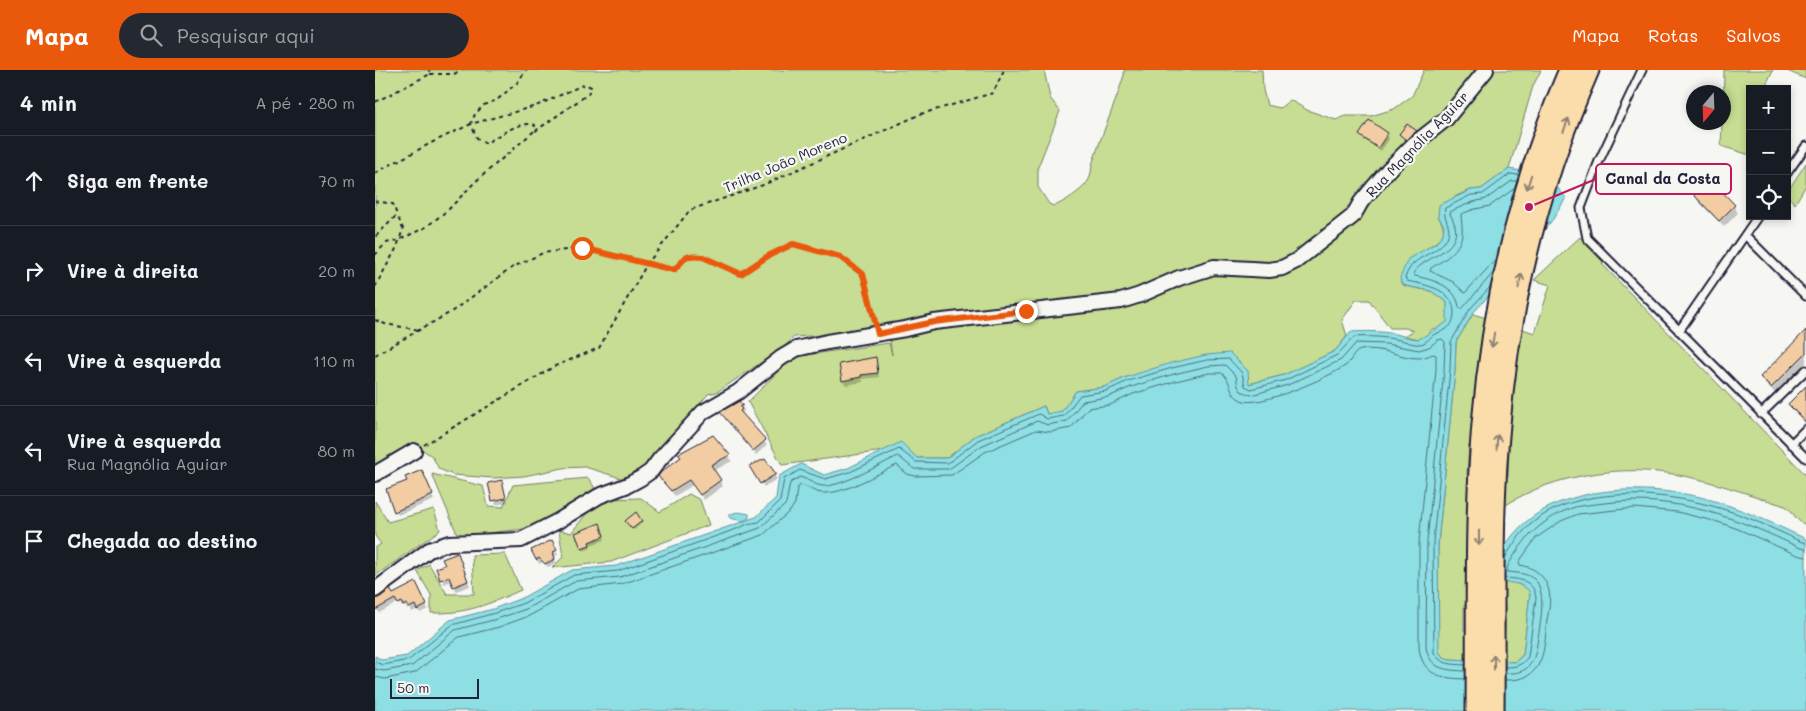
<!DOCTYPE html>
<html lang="pt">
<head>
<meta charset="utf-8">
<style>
  :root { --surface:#171b24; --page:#242831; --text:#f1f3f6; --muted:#9ea1a6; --line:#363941; --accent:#ea580c }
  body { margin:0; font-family:Mali,sans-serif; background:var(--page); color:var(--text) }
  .controls { position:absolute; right:15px; top:15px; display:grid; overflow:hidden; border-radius:0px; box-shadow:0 2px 8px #0003 }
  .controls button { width:45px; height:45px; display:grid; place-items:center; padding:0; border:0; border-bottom:1px solid var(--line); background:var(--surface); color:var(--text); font:25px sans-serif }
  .compass { position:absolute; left:1311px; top:15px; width:45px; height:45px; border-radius:50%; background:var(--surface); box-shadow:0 2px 8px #0003; rotate:199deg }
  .scale { position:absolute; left:15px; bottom:12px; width:89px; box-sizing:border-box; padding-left:5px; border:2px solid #22223b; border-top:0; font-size:14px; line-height:18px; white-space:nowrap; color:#22223b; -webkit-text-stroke:4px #f6f6f2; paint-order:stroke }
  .stop { position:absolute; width:15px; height:15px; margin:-11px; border:4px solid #ea580c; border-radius:50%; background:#fff }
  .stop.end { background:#ea580c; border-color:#fff; box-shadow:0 1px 5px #0008 }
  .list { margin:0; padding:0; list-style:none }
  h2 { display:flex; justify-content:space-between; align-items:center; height:65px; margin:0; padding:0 20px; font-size:21px }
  h2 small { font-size:16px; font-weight:400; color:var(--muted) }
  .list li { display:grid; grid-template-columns:32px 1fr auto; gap:15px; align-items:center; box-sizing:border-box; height:90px; padding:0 20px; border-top:1px solid var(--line) }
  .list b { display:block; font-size:19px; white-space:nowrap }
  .list p { margin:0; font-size:16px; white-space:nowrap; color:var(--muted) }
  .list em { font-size:16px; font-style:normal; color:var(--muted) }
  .icon { flex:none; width:28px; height:28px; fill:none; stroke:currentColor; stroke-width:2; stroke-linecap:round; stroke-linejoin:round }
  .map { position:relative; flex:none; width:1431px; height:641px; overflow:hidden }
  header { display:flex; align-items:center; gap:30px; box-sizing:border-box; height:70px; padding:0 25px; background:var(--accent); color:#fff }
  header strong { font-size:24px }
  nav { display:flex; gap:28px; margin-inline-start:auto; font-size:18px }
  .search { width:350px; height:45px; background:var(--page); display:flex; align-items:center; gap:12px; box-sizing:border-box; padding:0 18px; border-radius:28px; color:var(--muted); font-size:19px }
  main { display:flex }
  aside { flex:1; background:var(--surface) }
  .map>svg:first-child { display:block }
  .green { fill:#c6dd93; stroke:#748067; fill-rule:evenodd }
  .water { fill:#8ddfe3; stroke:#6293a0 }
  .shadow { fill:#0003 }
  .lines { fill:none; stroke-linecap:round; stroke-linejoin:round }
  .shore { stroke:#4d6e7e; stroke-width:1 }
  .building { fill:#f2cda3; stroke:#22223b }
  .service-casing { stroke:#22223b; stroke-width:11 }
  .minor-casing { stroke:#22223b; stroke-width:18 }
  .primary-casing { stroke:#22223b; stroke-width:25 }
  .path { stroke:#22223b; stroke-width:2; stroke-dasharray:4 4; stroke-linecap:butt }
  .service { stroke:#f6f6f2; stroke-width:7 }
  .minor { stroke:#f6f6f2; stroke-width:14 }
  .primary { stroke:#faddab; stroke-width:21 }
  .oneway { stroke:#8e8073 }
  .route { stroke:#ea580c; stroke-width:6 }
  .labels { text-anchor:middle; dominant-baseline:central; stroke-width:4.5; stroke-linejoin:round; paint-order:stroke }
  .street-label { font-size:14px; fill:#22223b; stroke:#f6f6f2 }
  .leader { fill:none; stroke:#c2185b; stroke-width:2 }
  .callout-dot { fill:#c2185b; stroke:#f6f6f2; stroke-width:2 }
  .callout { fill:#f6f6f2; stroke:#c2185b; stroke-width:2 }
  .callout-label { font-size:15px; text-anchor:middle; font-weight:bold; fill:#22223b }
</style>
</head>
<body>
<header>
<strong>Mapa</strong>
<div class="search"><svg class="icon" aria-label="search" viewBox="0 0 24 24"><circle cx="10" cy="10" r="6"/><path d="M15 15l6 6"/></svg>Pesquisar aqui</div>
<nav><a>Mapa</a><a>Rotas</a><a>Salvos</a></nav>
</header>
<main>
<aside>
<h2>4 min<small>A pé · 280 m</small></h2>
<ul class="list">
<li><svg class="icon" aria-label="ahead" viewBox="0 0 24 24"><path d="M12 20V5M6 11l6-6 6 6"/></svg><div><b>Siga em frente</b></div><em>70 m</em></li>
<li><svg class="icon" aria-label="right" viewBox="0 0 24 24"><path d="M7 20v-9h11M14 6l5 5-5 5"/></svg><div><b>Vire à direita</b></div><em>20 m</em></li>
<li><svg class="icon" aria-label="left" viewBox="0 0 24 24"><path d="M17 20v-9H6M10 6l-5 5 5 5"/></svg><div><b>Vire à esquerda</b></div><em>110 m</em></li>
<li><svg class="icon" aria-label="left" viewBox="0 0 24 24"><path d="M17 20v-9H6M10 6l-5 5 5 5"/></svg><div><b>Vire à esquerda</b><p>Rua Magnólia Aguiar</p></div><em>80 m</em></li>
<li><svg class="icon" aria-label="arrive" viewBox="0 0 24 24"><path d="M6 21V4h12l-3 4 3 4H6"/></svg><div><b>Chegada ao destino</b></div></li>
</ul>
</aside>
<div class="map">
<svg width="1431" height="641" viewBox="0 0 1431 641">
  <rect width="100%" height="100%" fill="#f6f6f2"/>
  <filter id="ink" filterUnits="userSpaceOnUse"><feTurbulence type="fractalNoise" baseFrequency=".02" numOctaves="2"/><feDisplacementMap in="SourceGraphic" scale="10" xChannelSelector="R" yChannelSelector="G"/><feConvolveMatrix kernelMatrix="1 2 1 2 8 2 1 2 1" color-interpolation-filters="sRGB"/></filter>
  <g filter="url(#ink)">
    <!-- green -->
    <path class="green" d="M0 0H669L675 28 685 41 663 97V117L674 134 679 136C688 133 708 120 713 111 717 105 716 95 719 89 728 60 741 33 749 5V0H887L888 20 892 35 905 38 915 30 932 40 961 50 970 46H996L1019 39 1037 26 1049 0H1166L1158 16 1134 99 1106 119 1095 120 1079 127 1063 146C1078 171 1059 169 1047 183 1039 192 1033 203 1026 213L1030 216 1056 221 1072 232 1073 252 1064 258 1057 259 1050 267 1044 269 1029 266 1038 261 1031 258H1015L994 230H981L967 250 972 266 960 281 909 305 874 314 752 307 729 317 701 321 687 342 672 344 669 336 600 366 572 388H542L530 378 407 395 373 332 417 287 514 273 517 285 515 271 510 264 502 259 494 258 459 267 451 265 419 267 408 278 342 322 333 324 289 378 282 390 261 406 249 409 210 397 188 398 149 406 118 408 78 405 64 399 57 386 43 377 24 380 0 395Z
      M1349 0H1398L1389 19H1375V85L1346 76 1347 53 1348 52Z
      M1410 0H1430L1431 9Z
      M1431 93V115L1420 134 1412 125V122Z
      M1205 167 1228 192 1227 194 1431 405V455C1417 449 1420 441 1410 436 1330 410 1278 388 1192 409 1164 416 1135 429 1114 448L1140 513 1152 518 1155 523 1148 585 1140 592 1074 589C1067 587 1064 584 1063 577V473L1080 301 1081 272 1098 244 1160 263 1175 215 1159 210ZM1094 375 1134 377 1133 407 1092 405ZM1089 535 1130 536V560H1089Z
      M57 404 108 416 113 436 128 437 138 415 213 408 220 418 159 458 83 466Z
      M314 424 325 430 334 455 236 492 177 498 188 487 184 460 196 463 212 443 232 429 266 428 285 442Z
      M0 431 13 452 59 439 65 460 0 506V478L6 474 0 466Z
      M130 484 146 520C114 534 92 544 56 543V525L42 501 54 494 72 524H99L97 485Z"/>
    <!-- water -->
    <path class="water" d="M1134 99 1172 105 1191 128 1178 149 1145 191 1099 242 1081 272 1080 301 1063 473 1064 582 1068 587 1074 589 1140 592 1148 585 1155 523C1148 511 1132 513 1120 512 1121 505 1121 496 1123 490 1154 415 1258 412 1325 427 1362 436 1397 453 1431 469V641H0V586L7 590 32 586 75 550 118 539 147 528 197 500 241 496 381 447 401 428 404 406 426 394 449 405 473 398 526 372 542 388H572L600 366 669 336 672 344 687 341 701 321 729 317 752 307 796 293 831 285 855 283 873 301 874 314 909 305 960 281 976 262C991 261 1005 261 1020 264 1027 265 1036 269 1043 269 1046 269 1069 254 1072 252V232L1056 221 1031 216 1026 213 1025 208 1033 189 1061 173 1068 164 1069 155 1063 146 1064 135 1096 120 1106 119Z
      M363 442 374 444V448L368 451 355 448V444Z"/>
    <!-- shadow -->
    <path class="shadow" d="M1041 62 1043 66 1034 73 1026 64Z
      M1012 64 1014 69 1006 81 988 69 986 65Z
      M1336 112 1359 136 1363 143 1349 157 1323 131 1320 125Z
      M1431 262V293L1401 324 1390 314 1387 307Z
      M500 289 502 293 504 307 487 309 488 312 471 315 468 311Z
      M1431 317V354L1418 341 1414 335Z
      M364 333 369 340 367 345 392 375 381 385 347 343Z
      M338 366 357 391 338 401 348 416 329 430 318 415 300 426 288 412Z
      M390 390 402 409 389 417 376 396Z
      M48 405 59 430 23 445 12 420Z
      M126 411 133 432 121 435 114 414Z
      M260 444 267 453 259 460 252 451Z
      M226 458 230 470 215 475 216 478 209 481 207 478Z
      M176 472 183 485 180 486 181 493 173 497 168 492 164 494 157 480Z
      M85 489 95 516 81 521 77 511 69 514 67 509Z
      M42 518 53 539 45 543 43 539 37 542 35 538 32 539 30 536 27 537 24 532 4 543 0 536V529Z"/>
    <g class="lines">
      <!-- shore -->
      <path class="shore" d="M1122 188 1090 223 1078 212 1055 201 1056 198C1069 190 1085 181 1087 164 1088 157 1086 150 1086 144L1100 139 1115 136 1140 118
        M1118 203 1087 239 1084 237C1081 216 1059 210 1040 206L1038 204C1048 184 1097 182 1075 144L1076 141 1098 132 1111 129 1137 111H1142
        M1130 488C1139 472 1149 458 1164 448 1217 411 1312 424 1368 446 1382 451 1396 458 1410 464 1417 467 1424 472 1431 473
        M1130 508C1145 509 1159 510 1161 528L1153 587C1146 596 1141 597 1130 597
        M0 592 8 595 34 590 77 555 120 543 149 533 199 505 243 501 367 457 372 454 384 452 405 431 409 409 425 400 450 409 475 402 524 379 541 392 573 393 603 370 664 344 672 349 689 346 705 325 731 321 753 311 797 298 832 290 854 289 867 303 870 316 876 319 911 310 962 285 979 267C995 266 1010 267 1025 270 1031 271 1038 275 1044 274 1052 274 1054 267 1060 264 1072 259 1078 258 1079 243 1079 219 1051 215 1032 211L1030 208C1038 183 1059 188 1072 168 1078 156 1067 148 1070 138L1096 125 1108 124 1135 104 1144 105
        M1090 595C1077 594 1066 595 1059 583L1058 472 1075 300 1076 272 1095 239 1116 216
        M0 599 9 601 37 596 80 560 122 549 151 539 201 511 245 507 385 458 411 434 415 413 425 407C433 409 439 415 447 416 464 418 506 394 523 386L539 399H574L606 376 662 351 673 355 692 351 708 331 733 327 756 317 799 304 833 296 850 295 861 306 863 316 866 321 876 325 913 315 966 290 981 273 1011 274 1044 280 1054 277 1063 270 1067 269 1070 272 1069 300 1052 472 1051 577C1055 600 1071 600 1090 601
        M1130 603C1148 604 1156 599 1161 581 1163 564 1174 521 1159 509 1152 503 1142 503 1133 502L1132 499 1133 496C1148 468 1169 447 1200 437 1209 435 1221 434 1230 433 1300 424 1363 448 1425 478L1431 479
        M0 607 10 609 40 603 84 567 124 557 154 546 203 519 247 514 388 465 416 440 420 433 422 418 426 415C433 417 440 423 448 423 470 424 501 404 522 395L532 404 540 406 577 405 610 382 661 360 675 362 696 358 713 338 735 335 758 324 801 311 834 303H847C858 312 853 324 866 330 883 339 954 307 970 296 976 292 979 281 986 280 1006 276 1025 288 1043 288 1049 288 1053 286 1058 284L1061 285V300L1044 472V578C1048 606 1066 608 1090 609
        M1130 610C1170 612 1169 580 1172 550 1174 539 1177 525 1172 515 1167 503 1157 497 1145 495L1144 492 1161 468 1186 451 1203 444 1260 438 1302 442 1343 452 1363 459 1422 485 1431 487"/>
    </g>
    <!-- building -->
    <path class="building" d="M994 50 1013 63 1003 78 984 65Z
      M1032 54 1042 61 1031 70 1024 64Z
      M1336 110 1360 135 1344 151 1318 124 1330 112 1332 114Z
      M1431 260V283L1396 318 1385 307Z
      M501 287 503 303 486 305V307L467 311 464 294Z
      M1431 316V352L1413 334Z
      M364 331 368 335 365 337 367 339 365 341 391 370 378 381 345 342Z
      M338 365 355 385 336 395 346 410 325 425 314 410 296 421 283 406 286 402 306 387 303 384Z
      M390 389 401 404 385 414 374 396Z
      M47 400 58 425 19 442 11 419 32 411 30 407Z
      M127 410 131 428 117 431 113 413Z
      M261 442 267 451 257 459 250 451Z
      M225 453 229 466 214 472 215 475 206 478 200 463Z
      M177 470 182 480 178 482 180 489 170 494 164 488 161 490 156 480Z
      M83 483 93 511 78 517 74 507 65 510 61 498 70 495 67 489Z
      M41 512 52 535 42 540 40 535 34 538 32 534 28 536 27 532 23 534 20 529 0 540V529L5 527 15 519 18 524Z"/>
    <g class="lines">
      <!-- service casing -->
      <g class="service-casing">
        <path id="service" d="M1267 0 1224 91 1206 138 1212 168 1431 388
          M1412 103 1431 76
          M1370 165 1431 226
          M1304 261 1383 146
          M1386 344 1431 300
          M1416 374 1431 359"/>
      </g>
      <!-- minor casing -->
      <g class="minor-casing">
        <path id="minor" d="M0 404 39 381
          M0 520 54 480 74 473 146 470 183 451 224 426 253 415 266 408 276 401 285 389 328 342 363 322 406 288 421 279 452 272 530 259 559 252 746 231 765 225 804 208 839 197 894 200 907 198 921 191 978 146 986 132 1013 100 1039 74 1071 49 1111 0"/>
      </g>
      <!-- primary casing -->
      <g class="primary-casing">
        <path id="primary" d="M1102 641C1103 546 1100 449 1108 354 1118 233 1147 112 1195 0
          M1118 641C1119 546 1115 449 1124 354 1134 232 1164 112 1213 0"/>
      </g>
      <!-- path -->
      <path class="path" d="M55 4H79L87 0
        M0 32 55 4 54 0
        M0 103 58 72 96 54 161 36 210 14 216 17 213 24 159 62
        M0 131 18 134 22 145 0 167
        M0 185 11 173 24 170 51 157 73 140 100 112 158 62 160 55C144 50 125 66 111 73L102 68 96 54 100 44 109 35 122 30 143 12 151 0
        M0 217 22 177 28 159 22 145
        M0 250 10 254 45 260
        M0 285 76 242 138 197 168 183 207 178 299 200 312 186 328 187 365 204 393 186 418 174 465 187 487 204 500 252
        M49 375 180 296 224 278 272 194 315 140 388 115 546 44 618 23 629 0"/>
      <!-- service -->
      <use href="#service" class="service"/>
      <!-- minor -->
      <use href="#minor" class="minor"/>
      <!-- primary -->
      <use href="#primary" class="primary"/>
    </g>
    <!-- one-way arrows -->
    <defs><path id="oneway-shaft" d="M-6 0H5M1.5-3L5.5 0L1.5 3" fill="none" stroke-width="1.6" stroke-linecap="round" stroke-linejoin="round" transform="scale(1.25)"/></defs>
    <g class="oneway">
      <use href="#oneway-shaft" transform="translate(1191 55) rotate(-69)"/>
      <use href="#oneway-shaft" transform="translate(1154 112) rotate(107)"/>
      <use href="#oneway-shaft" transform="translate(1145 211) rotate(-78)"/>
      <use href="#oneway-shaft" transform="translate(1118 270) rotate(99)"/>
      <use href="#oneway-shaft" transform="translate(1122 372) rotate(-86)"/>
      <use href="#oneway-shaft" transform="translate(1104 468) rotate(90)"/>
      <use href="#oneway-shaft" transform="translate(1119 592) rotate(-90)"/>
    </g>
  </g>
  <g class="lines" filter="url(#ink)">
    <!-- route -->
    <path class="route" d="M207 178 299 200 312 186 328 187 366 204 393 186 418 174 465 187 488 204 503 264 559 252 651 241"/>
  </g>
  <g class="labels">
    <!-- street labels -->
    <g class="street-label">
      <text transform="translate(1042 74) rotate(-46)">Rua Magnólia Aguiar</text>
      <text transform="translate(410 92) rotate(-23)">Trilha João Moreno</text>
    </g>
  </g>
  <!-- callouts -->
  <path class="leader" d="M1154 137L1221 109"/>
  <circle class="callout-dot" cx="1154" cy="137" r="5"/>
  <rect class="callout" x="1221" y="94" width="135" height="30" rx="5"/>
  <g class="callout-label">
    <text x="1288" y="114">Canal da Costa</text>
  </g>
</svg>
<div class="controls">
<button>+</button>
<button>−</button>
<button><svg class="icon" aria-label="locate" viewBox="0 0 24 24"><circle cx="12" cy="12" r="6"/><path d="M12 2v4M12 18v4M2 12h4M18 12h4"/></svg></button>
</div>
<svg class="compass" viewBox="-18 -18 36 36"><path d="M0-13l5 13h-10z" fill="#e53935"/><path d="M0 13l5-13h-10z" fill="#9ea1a6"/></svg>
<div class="scale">50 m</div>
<div class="stop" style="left:207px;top:178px"></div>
<div class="stop end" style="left:651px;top:241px"></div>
</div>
</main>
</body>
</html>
